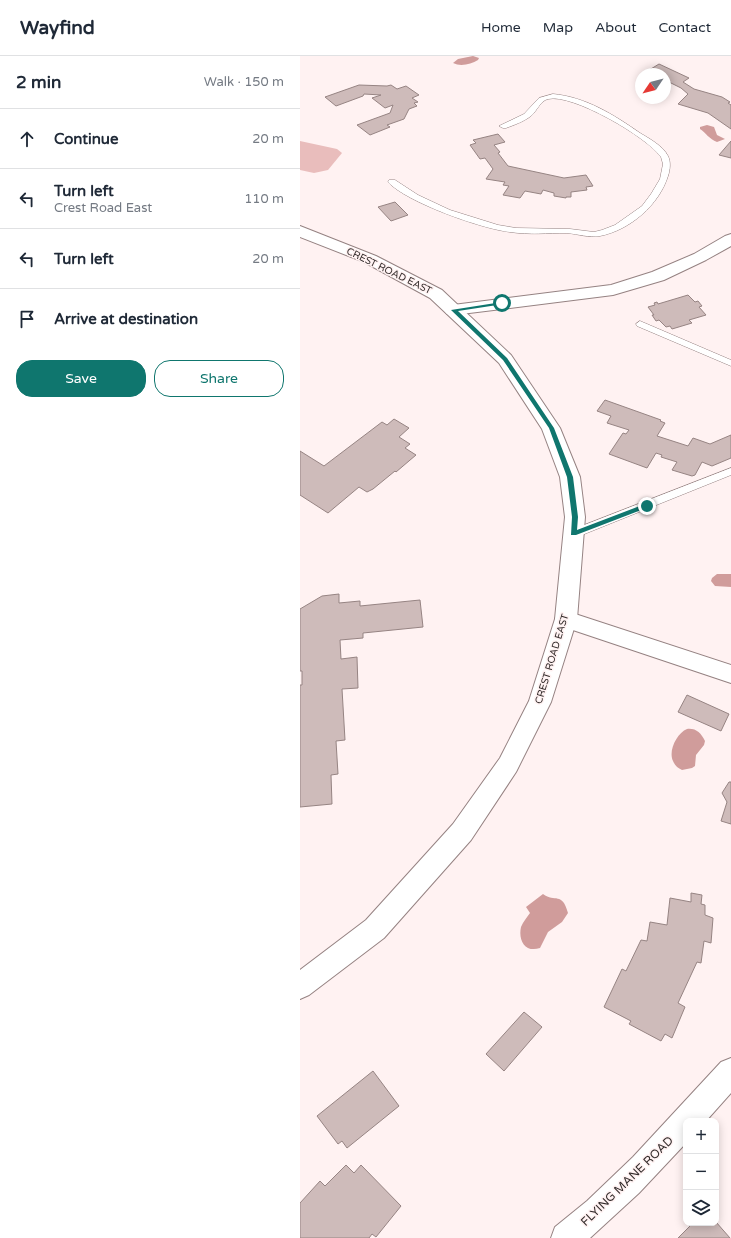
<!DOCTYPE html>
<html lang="en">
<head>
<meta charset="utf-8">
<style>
  :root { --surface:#fff; --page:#f2f2f3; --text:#1f2937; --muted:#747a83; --line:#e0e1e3; --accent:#0f766e }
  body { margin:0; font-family:"Varela Round",sans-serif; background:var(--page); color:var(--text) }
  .controls { position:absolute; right:12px; bottom:12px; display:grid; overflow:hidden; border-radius:8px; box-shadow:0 2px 10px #0003 }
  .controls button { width:36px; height:36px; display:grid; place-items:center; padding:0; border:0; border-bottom:1px solid var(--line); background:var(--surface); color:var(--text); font:20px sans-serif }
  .compass { position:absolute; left:335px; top:12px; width:36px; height:36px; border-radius:50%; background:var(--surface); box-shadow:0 2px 10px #0003; rotate:235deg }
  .stop { position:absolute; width:12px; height:12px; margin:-9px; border:3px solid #0f766e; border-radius:50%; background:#fff }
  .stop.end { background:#0f766e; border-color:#fff; box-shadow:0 1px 4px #0008 }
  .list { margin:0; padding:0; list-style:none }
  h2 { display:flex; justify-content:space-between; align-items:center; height:52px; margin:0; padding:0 16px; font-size:17px }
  h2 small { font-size:13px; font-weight:400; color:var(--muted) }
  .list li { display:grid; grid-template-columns:26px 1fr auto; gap:12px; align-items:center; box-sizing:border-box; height:60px; padding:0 16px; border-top:1px solid var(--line) }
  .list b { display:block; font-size:15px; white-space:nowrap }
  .list p { margin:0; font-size:13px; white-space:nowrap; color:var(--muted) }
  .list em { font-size:13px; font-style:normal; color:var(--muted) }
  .actions { display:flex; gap:8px; padding:12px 16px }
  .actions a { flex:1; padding:9px 0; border:1px solid var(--accent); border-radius:16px; text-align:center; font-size:14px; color:var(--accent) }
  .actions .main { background:var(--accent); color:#fff }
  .icon { flex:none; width:22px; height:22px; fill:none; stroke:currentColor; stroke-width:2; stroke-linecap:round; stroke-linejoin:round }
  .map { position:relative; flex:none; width:431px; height:1182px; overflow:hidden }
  header { display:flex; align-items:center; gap:24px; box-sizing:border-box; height:56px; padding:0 20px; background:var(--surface); border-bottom:1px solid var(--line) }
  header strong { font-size:19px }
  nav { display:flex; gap:22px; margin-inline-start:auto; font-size:14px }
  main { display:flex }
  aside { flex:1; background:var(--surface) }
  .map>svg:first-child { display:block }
  .green { fill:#e9bdbc }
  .water { fill:#d09c9b }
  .building { fill:#cebbba; stroke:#968483 }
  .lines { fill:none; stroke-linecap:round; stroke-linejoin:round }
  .lane-casing { stroke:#958282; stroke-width:1 }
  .street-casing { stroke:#958282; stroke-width:2 }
  .secondary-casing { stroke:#958282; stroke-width:2 }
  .lane { fill:#fff; fill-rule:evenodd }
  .street { fill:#fff; fill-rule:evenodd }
  .secondary { fill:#fff; fill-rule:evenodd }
  .route { fill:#0f766e }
  .labels { text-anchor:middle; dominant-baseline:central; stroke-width:3; stroke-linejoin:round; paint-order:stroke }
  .street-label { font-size:10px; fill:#332c2b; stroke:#fff2f2 }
  .near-street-label { font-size:12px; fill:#332c2b; stroke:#fff2f2 }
</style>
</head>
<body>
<header>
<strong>Wayfind</strong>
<nav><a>Home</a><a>Map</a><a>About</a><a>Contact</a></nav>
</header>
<main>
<aside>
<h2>2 min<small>Walk · 150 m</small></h2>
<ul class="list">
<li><svg class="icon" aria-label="ahead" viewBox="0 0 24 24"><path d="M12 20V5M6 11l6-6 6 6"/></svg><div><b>Continue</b></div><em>20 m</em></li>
<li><svg class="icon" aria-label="left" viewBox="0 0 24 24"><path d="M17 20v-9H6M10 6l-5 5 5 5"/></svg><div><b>Turn left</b><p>Crest Road East</p></div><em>110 m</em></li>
<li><svg class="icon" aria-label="left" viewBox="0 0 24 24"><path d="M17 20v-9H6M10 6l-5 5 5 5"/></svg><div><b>Turn left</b></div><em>20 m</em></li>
<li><svg class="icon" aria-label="arrive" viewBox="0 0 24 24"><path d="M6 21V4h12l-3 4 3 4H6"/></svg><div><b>Arrive at destination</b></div></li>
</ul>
<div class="actions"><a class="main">Save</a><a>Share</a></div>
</aside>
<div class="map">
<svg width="431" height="1182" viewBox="0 0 431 1182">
  <rect width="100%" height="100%" fill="#fff2f2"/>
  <!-- green -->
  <path class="green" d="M0 85 37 93 42 97 28 114 14 117 0 114Z"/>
  <!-- water -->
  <path class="water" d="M173 0 179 2 178 4C171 8 161 11 153 7L158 3Z
    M407 69 414 71 417 79 425 83 417 86C409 83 406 77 400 73V71Z
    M417 518H431V531L415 530 411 525 412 522Z
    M387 673C396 672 401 677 405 685L404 689 396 699 395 710 392 712 382 714C378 712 375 710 373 705 368 695 377 677 387 673Z
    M243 838C255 847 262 835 268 857L262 866 248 876 240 892C225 897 218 884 221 871 223 866 227 861 230 857L226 851Z"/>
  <!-- building -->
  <path class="building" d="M359 8 389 22 383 26 394 33 422 41 430 46 428 47 431 49V73L408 57 378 48 388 38 381 32 365 24V18H351L346 16Z
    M59 29 87 30 91 29 97 33 106 30 119 39 112 42 118 46 114 47 117 50 109 53 104 63 87 69 90 71 70 79 57 69 90 57 93 49 85 52 72 42 81 39 64 38 63 40 36 50 25 41Z
    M198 78 205 86 194 89 200 96 198 97 208 110 264 122 286 119 293 130 286 131 287 134 271 136V141H266V142L254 140V137L243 134 241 138 225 135 220 142 203 139 209 130 203 129 205 126 186 123 193 113 185 102 180 103 170 89 176 87 173 84Z
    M431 85V102L419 99Z
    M95 146 108 159 91 165 78 151Z
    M388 239 395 246 398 245 402 250 399 251 406 259 389 264 392 267 372 273 370 270 366 271 359 264 356 265 352 259H354L348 251 355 249 354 247 357 246 358 248Z
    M305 344 361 364 360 365 365 367 357 380 388 390 393 382 410 388 431 379V402L412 410 402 406 395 419 392 420 372 414 377 406 361 401 362 399 356 397 347 412 309 398 323 377 326 378 329 374 307 367 311 360 297 355Z
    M94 363 109 372 99 381 110 388 105 392 116 399 96 416 95 415 73 433 67 436 59 431 28 457 0 439V395L24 410 82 366 87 369Z
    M39 538V547L60 545V550L120 544 123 571 63 577V582L40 584 41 603 57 601 58 632 42 633 45 684 36 685 38 718 31 719 32 748 0 751V629H2V615H0V553L22 540Z
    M387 639 429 658 421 675 378 656Z
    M429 726H431V768L421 765 427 746 422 737Z
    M391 837 402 839 401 848 405 849V859L413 862 411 887 404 885 401 907 397 906 378 947 385 951 372 982 365 978 361 985 329 968 331 965 304 951 322 913 326 915 341 884 347 885 350 866 367 869 370 842 391 846Z
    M224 956 242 971 204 1015 186 998Z
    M73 1015 99 1050 47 1092 42 1085 38 1088 17 1060Z
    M46 1109 54 1117 61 1109 101 1150 76 1181 72 1178 69 1182H0V1147L20 1125 25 1130Z
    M416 1166 430 1182H378L393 1167Z"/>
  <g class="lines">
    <!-- lane casing -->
    <g class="lane-casing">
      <path id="lane" d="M253 38C286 41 314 59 340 77 350 83 363 90 368 100 371 106 370 114 368 120 359 149 330 174 300 180 289 182 278 178 267 177 248 177 229 179 210 176 182 173 106 146 88 126L89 124H95L118 139 150 154 198 169 216 172 270 173 294 176 302 174 315 169 342 150 351 138 360 123 363 108 361 101C347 81 272 37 248 43 240 45 237 55 231 60 223 66 214 69 206 72H203L199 70 224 58 239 42Z
        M340 265 431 304V310L337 270 336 268Z
        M431 412V419L277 481H269L268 478 269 475Z"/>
    </g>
    <!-- street casing -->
    <g class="street-casing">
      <path id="street" d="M431 178V190L406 204 364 224 313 239 153 259 147 258 144 254 147 250 153 249 311 229 352 216 394 198 425 180Z
        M266 555 431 609V627L258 569 255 563 258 557Z
        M431 1002V1037L406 1065H386V1087L339 1137 290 1182H251L255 1171 287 1145 333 1101 421 1006Z"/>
    </g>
    <!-- secondary casing -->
    <g class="secondary-casing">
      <path id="secondary" d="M0 170 76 200 142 234 211 299 260 372 280 421 285 461 277 563 251 646 216 716 171 784 84 882 9 939 0 943V914L66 864 153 768 200 702 229 645 255 563 265 461 260 421 242 373 199 307 130 242 64 206 0 181Z"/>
    </g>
    <!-- lane -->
    <use href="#lane" class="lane"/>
    <!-- street -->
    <use href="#street" class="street"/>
    <!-- secondary -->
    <use href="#secondary" class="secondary"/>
  </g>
  <!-- route -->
  <path class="route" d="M202 246 205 247 204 248 158 255 207 302 254 372 273 421 278 461 277 474 345 448H349V451L276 479H271L272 461 267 421 249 372 203 304 151 254Z"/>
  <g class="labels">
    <!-- street labels -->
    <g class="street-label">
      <text transform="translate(89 215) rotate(26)">CREST ROAD EAST</text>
      <text transform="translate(252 603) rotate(-73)">CREST ROAD EAST</text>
    </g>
    <!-- near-street labels -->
    <g class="near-street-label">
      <text transform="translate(327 1125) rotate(-44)">FLYING MANE ROAD</text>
    </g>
  </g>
</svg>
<div class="controls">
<button>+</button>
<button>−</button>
<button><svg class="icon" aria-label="layers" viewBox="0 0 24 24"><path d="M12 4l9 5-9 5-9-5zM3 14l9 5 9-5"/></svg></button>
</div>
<svg class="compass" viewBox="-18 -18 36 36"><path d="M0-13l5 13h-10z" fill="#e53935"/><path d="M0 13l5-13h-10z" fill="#747a83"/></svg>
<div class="stop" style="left:202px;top:247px"></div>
<div class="stop end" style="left:347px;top:450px"></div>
</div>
</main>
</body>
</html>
